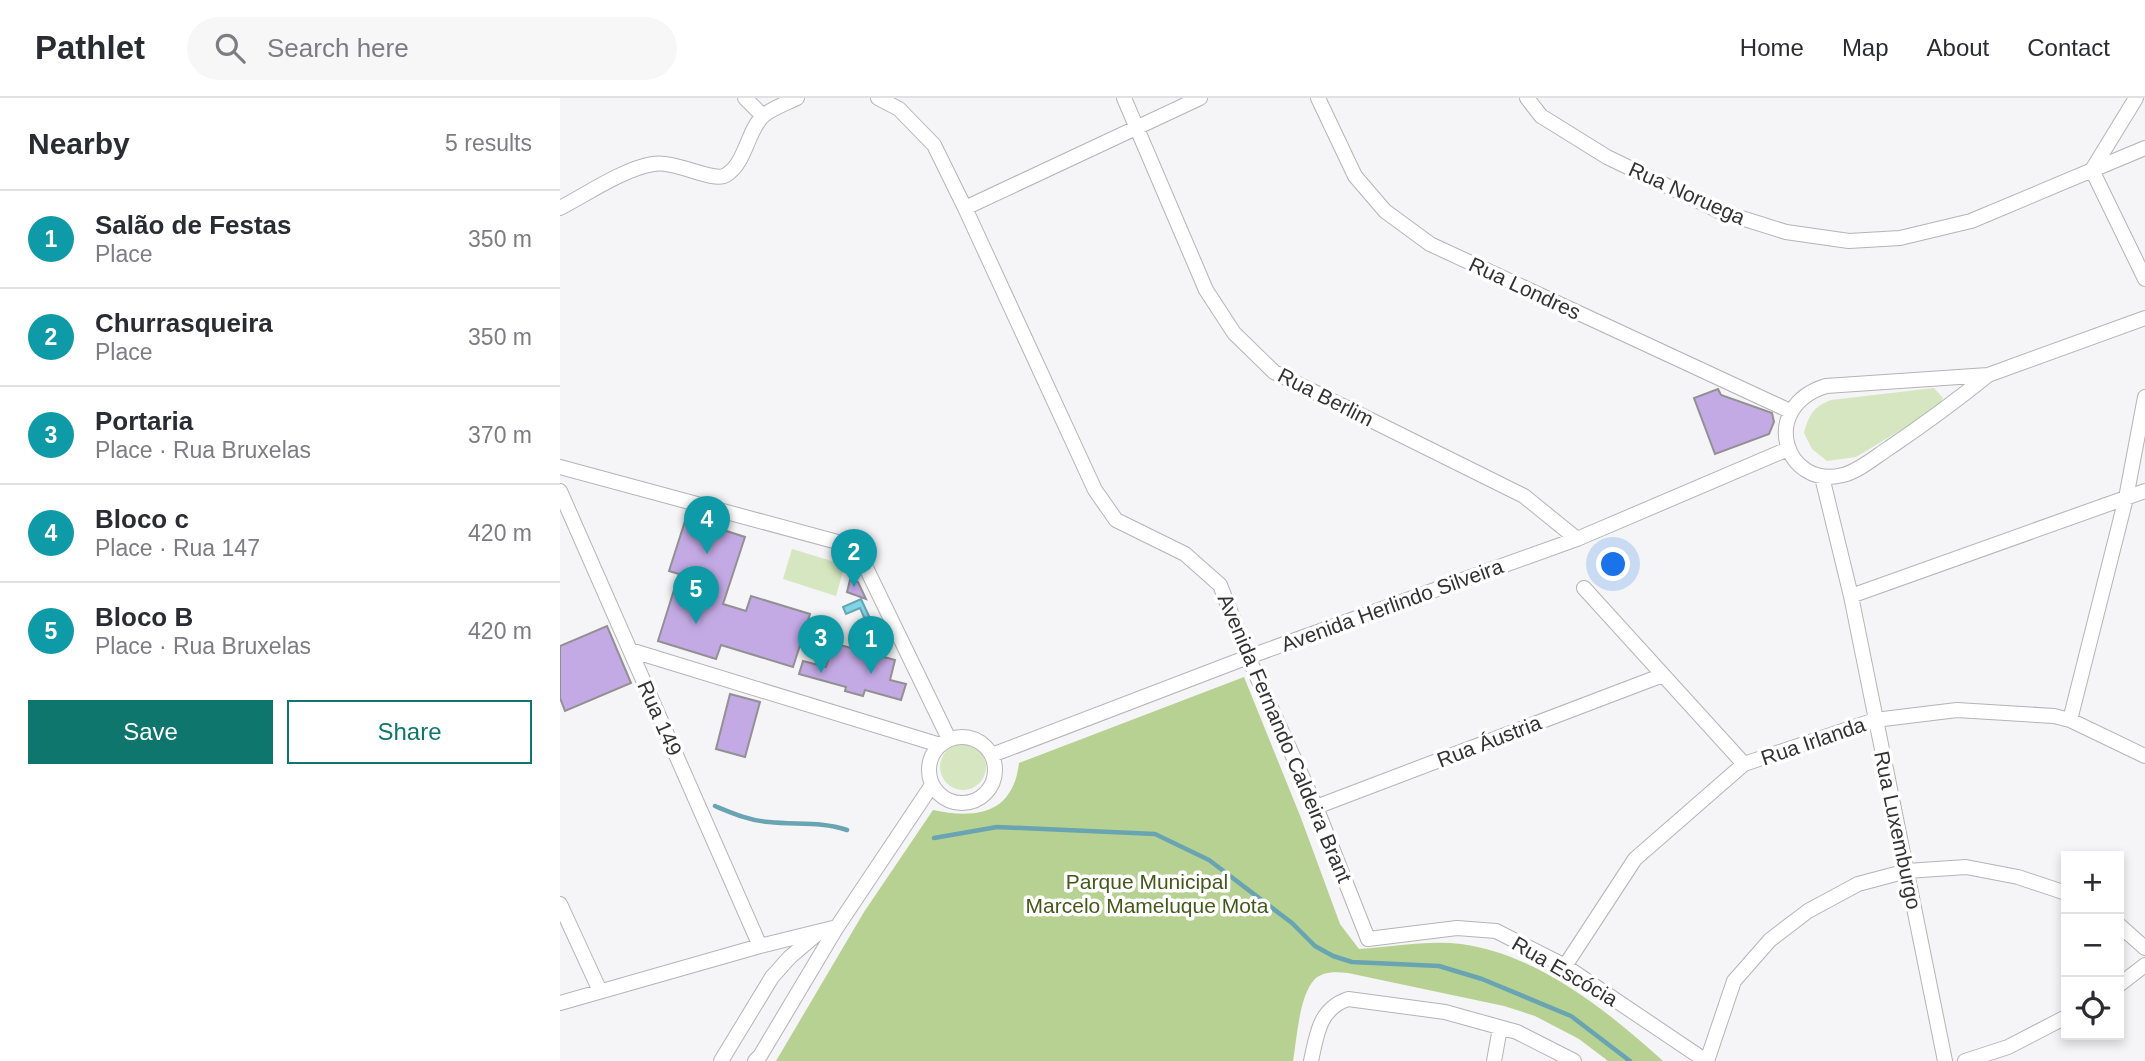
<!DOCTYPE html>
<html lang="en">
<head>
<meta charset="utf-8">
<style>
  :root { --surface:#fff; --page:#f7f7f7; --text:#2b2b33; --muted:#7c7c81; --line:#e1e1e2; --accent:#0f766e }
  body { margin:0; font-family:Helvetica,sans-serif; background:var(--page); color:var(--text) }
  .controls { position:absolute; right:21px; bottom:21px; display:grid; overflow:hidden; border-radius:0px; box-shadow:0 4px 10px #0003 }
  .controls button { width:63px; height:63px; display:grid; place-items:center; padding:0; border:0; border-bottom:2px solid var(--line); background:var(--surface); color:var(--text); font:35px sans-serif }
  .you { position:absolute; left:1054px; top:467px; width:24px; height:24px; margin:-18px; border:5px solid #fff; border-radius:50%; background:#1a73e8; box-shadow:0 0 0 10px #1a73e833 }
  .badge { display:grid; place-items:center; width:46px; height:46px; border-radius:50%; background:var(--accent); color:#fff; font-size:23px; font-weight:700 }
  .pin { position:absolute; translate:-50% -58px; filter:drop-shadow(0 2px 4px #0008) }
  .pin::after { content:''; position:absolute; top:37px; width:24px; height:21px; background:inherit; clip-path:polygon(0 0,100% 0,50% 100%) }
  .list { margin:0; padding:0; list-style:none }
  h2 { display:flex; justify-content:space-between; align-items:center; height:91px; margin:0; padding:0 28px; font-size:30px }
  h2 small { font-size:23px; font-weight:400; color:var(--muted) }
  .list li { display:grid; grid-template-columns:46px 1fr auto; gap:21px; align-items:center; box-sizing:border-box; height:98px; padding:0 28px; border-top:2px solid var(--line) }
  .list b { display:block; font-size:26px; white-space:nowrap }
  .list p { margin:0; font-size:23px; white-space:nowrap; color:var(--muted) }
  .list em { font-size:23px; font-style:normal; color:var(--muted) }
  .actions { display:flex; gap:14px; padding:21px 28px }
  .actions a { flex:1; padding:16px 0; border:2px solid var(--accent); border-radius:0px; text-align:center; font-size:24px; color:var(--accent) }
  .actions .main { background:var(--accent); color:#fff }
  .icon { flex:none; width:38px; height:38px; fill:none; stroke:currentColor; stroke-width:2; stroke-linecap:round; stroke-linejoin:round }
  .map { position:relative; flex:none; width:1585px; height:963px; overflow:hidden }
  header { display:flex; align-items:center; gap:42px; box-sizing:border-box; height:98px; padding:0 35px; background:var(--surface); border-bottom:2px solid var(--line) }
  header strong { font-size:33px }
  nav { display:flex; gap:38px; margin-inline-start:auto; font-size:24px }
  .search { width:490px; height:63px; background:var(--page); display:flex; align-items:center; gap:18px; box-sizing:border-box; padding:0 24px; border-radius:38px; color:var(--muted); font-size:26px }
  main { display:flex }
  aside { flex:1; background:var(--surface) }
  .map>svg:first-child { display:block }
  .green { fill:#d5e6c1 }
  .forest { fill:#b7d193 }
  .water { fill:#7fd4e7; stroke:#68a4b1; stroke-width:2 }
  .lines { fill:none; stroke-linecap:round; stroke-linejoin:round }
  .stream { stroke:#68a4b1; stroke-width:4.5 }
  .building { fill:#c4aae5; stroke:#919092; stroke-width:2 }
  .minor-casing { stroke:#b5b3b6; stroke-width:16 }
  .minor { stroke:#fff; stroke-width:14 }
  .labels { text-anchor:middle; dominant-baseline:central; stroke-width:7; stroke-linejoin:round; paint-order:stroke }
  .street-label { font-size:21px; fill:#333334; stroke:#fff }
  .park-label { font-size:21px; fill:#425919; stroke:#fff }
</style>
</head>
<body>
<header>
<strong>Pathlet</strong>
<div class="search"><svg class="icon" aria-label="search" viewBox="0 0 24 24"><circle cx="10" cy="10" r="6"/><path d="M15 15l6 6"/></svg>Search here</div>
<nav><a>Home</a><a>Map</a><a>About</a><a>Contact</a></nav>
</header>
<main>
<aside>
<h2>Nearby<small>5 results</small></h2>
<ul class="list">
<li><span class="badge" style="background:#0f9aa8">1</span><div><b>Salão de Festas</b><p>Place</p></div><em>350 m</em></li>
<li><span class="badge" style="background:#0f9aa8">2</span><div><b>Churrasqueira</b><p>Place</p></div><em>350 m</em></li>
<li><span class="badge" style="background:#0f9aa8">3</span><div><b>Portaria</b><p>Place · Rua Bruxelas</p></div><em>370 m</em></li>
<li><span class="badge" style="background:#0f9aa8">4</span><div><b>Bloco c</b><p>Place · Rua 147</p></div><em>420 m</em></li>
<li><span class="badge" style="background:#0f9aa8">5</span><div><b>Bloco B</b><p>Place · Rua Bruxelas</p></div><em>420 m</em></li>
</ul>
<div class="actions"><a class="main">Save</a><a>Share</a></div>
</aside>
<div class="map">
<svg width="1585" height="963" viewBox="0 0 1585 963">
  <rect width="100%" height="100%" fill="#f5f4f7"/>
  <!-- green -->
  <path class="green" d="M1374 290 1383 300 1377 310 1296 359 1267 363 1252 351 1244 335C1249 317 1253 309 1271 302Z
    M232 451 285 467 276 498 223 481Z
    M380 669a23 23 0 1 1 46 0a23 23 0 1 1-46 0Z"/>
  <!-- forest -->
  <path class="forest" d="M684 579 741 720 780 826 799 851C833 849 868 842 901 846 977 856 1048 913 1103 963H1048L1019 941 975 918 944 908 788 875C777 874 764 873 755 881 739 897 737 941 733 963H216L304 814 373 712C416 721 453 716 459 665Z"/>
  <!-- water -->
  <path class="water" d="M301 501 322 546 317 548 300 510 286 516 283 509Z"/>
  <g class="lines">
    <!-- stream -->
    <path class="stream" d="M155 708C172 715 190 723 209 724 236 727 261 723 287 732
      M374 740 437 729 595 736 649 762 732 825 755 848 773 858 792 864 879 868 922 881 1011 918 1070 963"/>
  </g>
  <!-- building -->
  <path class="building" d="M1158 291 1161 297 1212 315 1214 324 1209 336 1155 356 1134 300Z
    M126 420 185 439 163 506 186 513 191 498 250 516 233 569 161 547 156 561 98 543 119 476 109 473Z
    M290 482 298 484 306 501 287 494Z
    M47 528 71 585 5 613 0 600V548Z
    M273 545 335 562 330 582 346 586 341 602 305 592 303 598 285 593 286 589 239 576 243 563 266 569Z
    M170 596 200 604 185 659 156 651Z"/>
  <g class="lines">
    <!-- minor casing -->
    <g class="minor-casing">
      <path id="minor" d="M185 0 203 18
        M318 0 339 11 374 47 405 110 535 392 556 422 625 456 660 487 688 559 756 709 808 841 897 830 936 833 1005 868 1146 963
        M564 0 646 192 674 235 714 274 964 398 1017 441
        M758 0 795 78 825 113 870 146 1230 313
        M967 0 981 18 1047 59 1159 113 1226 134 1289 143 1340 140 1411 123 1585 50
        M1576 0 1532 72 1585 181
        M0 110C27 96 63 71 93 66 116 62 153 85 166 77 186 65 187 33 203 18 212 10 227 5 237 0
        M405 110 640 0
        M1428 277C1396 303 1363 327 1329 350 1315 359 1299 373 1283 377 1225 392 1198 309 1266 288Z
        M1428 277 1585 220
        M0 369 296 449 389 641
        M1262 379 1291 498 1385 963
        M0 393 200 848
        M1024 490 1184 666
        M1291 498 1585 393
        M70 552 380 647
        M1510 622 1566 400 1585 299
        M369 672a33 33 0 1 1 66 0a33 33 0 1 1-66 0Z
        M432 657 688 559 1017 441 1228 351
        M756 709 1103 577
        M0 806 40 893
        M1559 827 1585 850
        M1005 868 1075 761 1184 666 1315 622 1397 612 1494 618 1510 622 1585 658
        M1559 887 1585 867
        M0 905 200 848 277 829
        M161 963 212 879 230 859 257 836
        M195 963 200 958 277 829 372 687
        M751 963C757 936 759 911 788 901L885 914 957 934 1014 963
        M934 963 940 930
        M1147 963 1174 883 1210 842 1248 813 1298 786 1347 773 1406 769 1458 779 1506 795
        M1405 963 1448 949 1506 919"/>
    </g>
    <!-- minor -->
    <use href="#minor" class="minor"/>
  </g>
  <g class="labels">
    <!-- street labels -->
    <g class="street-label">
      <text transform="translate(1127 95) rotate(24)">Rua Noruega</text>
      <text transform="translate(965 190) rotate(25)">Rua Londres</text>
      <text transform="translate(766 299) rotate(27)">Rua Berlim</text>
      <text transform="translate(832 507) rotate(-20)">Avenida Herlindo Silveira</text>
      <text transform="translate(100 620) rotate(66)">Rua 149</text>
      <text transform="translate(725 640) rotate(67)">Avenida Fernando Caldeira Brant</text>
      <text transform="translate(929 643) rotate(-21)">Rua Áustria</text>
      <text transform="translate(1253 643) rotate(-19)">Rua Irlanda</text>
      <text transform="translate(1338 732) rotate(78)">Rua Luxemburgo</text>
      <text transform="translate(1005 873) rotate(30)">Rua Escócia</text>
    </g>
    <!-- park labels -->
    <g class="park-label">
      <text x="587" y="783">Parque Municipal<tspan x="587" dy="24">Marcelo Mameluque Mota</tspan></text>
    </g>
  </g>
</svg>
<div class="controls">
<button>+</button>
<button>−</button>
<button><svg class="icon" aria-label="locate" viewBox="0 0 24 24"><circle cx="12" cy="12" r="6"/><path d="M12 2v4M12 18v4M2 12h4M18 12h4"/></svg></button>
</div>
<div class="you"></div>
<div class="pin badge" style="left:311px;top:576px;background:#0f9aa8">1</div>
<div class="pin badge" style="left:294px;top:489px;background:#0f9aa8">2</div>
<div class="pin badge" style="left:261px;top:575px;background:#0f9aa8">3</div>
<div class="pin badge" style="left:147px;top:456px;background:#0f9aa8">4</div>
<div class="pin badge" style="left:136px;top:526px;background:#0f9aa8">5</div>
</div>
</main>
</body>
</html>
